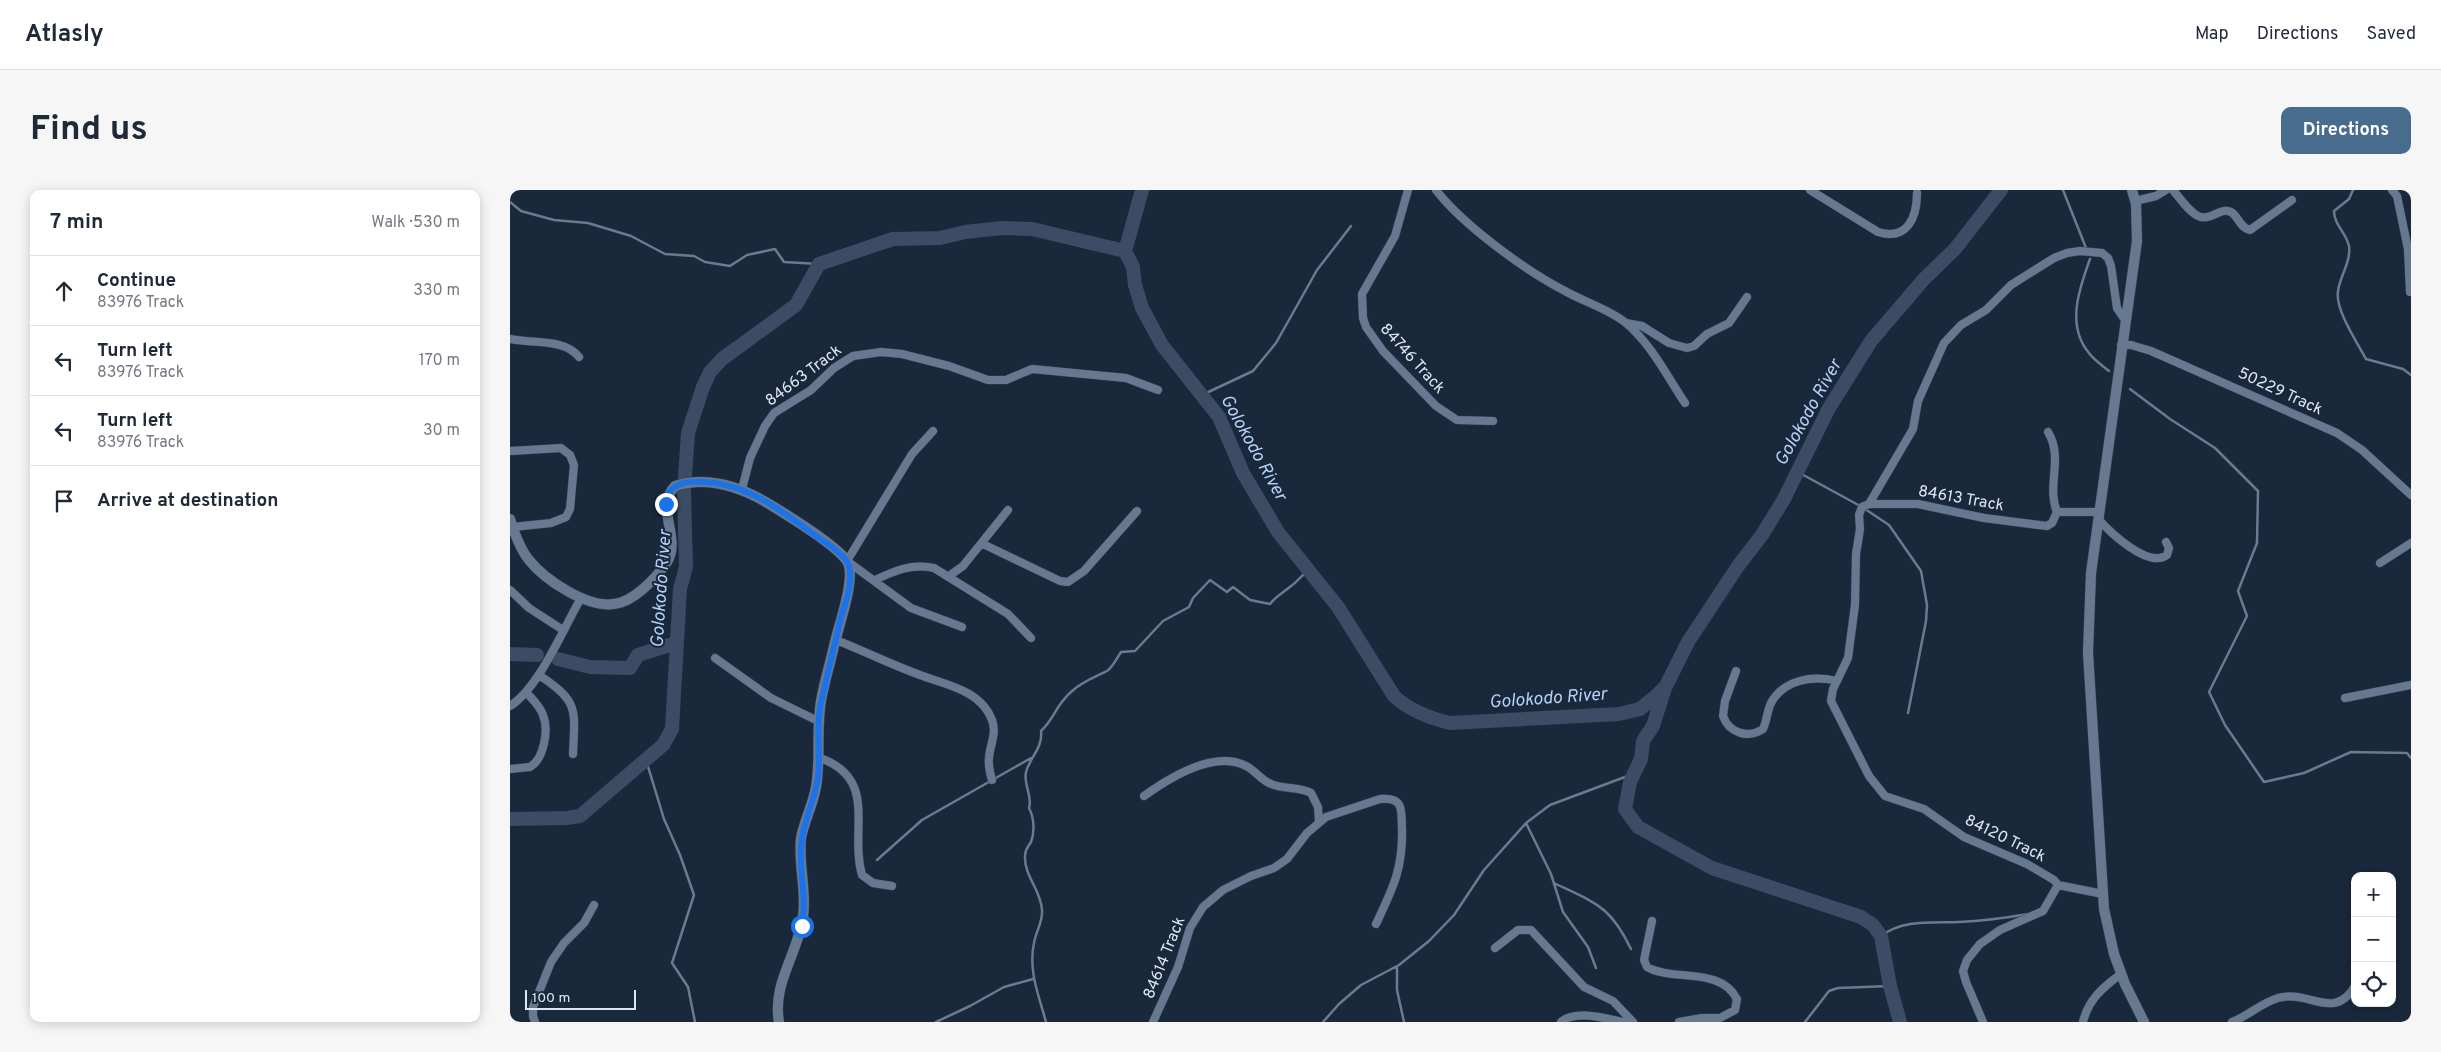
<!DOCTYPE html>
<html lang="en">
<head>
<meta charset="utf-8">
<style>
  :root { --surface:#fff; --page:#f6f6f7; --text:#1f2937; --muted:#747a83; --line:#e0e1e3; --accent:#486c8e }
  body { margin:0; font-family:Overpass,sans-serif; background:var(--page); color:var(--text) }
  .controls { position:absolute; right:15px; bottom:15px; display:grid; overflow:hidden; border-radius:10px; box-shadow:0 2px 12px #0003 }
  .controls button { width:45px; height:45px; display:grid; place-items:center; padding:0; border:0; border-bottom:1px solid var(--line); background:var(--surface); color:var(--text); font:25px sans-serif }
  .scale { position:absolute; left:15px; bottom:12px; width:111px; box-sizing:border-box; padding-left:5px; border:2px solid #dde7f4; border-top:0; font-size:14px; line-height:18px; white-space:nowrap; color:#dde7f4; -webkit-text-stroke:4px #19283b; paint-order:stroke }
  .stop { position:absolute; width:15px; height:15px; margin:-11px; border:4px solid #1a73e8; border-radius:50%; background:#fff }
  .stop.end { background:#1a73e8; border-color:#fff; box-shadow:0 1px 5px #0008 }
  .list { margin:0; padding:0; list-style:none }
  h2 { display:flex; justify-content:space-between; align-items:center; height:65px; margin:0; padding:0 20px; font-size:21px }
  h2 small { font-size:16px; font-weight:400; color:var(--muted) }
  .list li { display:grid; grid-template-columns:32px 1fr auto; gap:15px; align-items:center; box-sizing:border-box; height:70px; padding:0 20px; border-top:1px solid var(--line) }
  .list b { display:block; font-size:19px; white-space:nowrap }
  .list p { margin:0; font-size:16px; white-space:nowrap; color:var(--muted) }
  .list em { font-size:16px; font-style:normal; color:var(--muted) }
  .icon { flex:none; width:28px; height:28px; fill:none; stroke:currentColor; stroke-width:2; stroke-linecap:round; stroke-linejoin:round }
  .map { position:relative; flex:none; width:1901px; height:832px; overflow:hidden; border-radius:10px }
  header { display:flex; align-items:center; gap:30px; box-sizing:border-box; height:70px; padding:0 25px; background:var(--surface); border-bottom:1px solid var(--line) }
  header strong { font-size:24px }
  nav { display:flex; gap:28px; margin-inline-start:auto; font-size:18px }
  .intro { display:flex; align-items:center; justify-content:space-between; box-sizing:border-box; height:120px; padding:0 30px }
  h1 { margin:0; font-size:35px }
  .button { padding:12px 22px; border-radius:10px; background:var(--accent); color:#fff; font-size:18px; font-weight:700 }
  main { display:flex; gap:30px; padding:0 30px }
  aside { flex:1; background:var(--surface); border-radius:10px; box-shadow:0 2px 12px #0003 }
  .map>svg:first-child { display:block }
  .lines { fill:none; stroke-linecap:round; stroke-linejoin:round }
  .stream { stroke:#6c7a90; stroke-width:2.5 }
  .river { stroke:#3c4c65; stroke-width:14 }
  .minor-casing { stroke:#384454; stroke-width:9 }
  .tertiary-casing { stroke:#384454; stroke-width:11 }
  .minor { stroke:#677991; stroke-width:8 }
  .tertiary { stroke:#677991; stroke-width:10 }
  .route { stroke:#1a73e8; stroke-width:6 }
  .labels { text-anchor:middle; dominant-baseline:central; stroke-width:4; stroke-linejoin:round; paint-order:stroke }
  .street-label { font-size:16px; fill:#dde7f4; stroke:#19283b }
  .water-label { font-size:18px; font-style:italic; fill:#b6d0f7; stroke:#19283b }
</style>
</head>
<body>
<header>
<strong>Atlasly</strong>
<nav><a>Map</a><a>Directions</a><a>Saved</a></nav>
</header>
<div class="intro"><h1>Find us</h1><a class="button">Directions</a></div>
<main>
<aside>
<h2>7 min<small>Walk · 530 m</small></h2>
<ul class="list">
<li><svg class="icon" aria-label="ahead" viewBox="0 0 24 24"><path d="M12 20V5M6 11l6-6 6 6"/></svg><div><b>Continue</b><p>83976 Track</p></div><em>330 m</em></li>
<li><svg class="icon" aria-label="left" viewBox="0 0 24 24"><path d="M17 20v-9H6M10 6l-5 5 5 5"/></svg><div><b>Turn left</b><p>83976 Track</p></div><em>170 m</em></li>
<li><svg class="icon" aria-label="left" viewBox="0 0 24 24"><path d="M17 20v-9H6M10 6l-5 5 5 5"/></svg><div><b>Turn left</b><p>83976 Track</p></div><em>30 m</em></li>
<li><svg class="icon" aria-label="arrive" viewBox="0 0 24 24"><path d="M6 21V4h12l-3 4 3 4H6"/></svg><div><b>Arrive at destination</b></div></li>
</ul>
</aside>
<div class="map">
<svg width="1901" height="832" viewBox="0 0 1901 832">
  <rect width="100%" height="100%" fill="#19283b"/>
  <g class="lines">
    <!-- stream -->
    <path class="stream" d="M1553 0 1576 58
      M1843 0 1839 9 1824 21C1824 35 1836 42 1839 56 1841 72 1830 86 1828 101 1825 120 1847 152 1856 169L1893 179 1901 185
      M0 12 11 21 44 30 78 33 121 46 155 64 184 66 195 72 220 76 237 65 265 59 274 72 309 74
      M1580 69C1569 99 1556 136 1579 163 1584 170 1593 176 1599 181
      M1620 199 1660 229 1705 258 1748 301 1747 353 1728 401 1737 426 1699 502 1715 535 1754 592 1794 583 1841 562 1897 563 1901 568
      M692 205 743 181 766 153 807 80 841 36
      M1286 281 1352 317 1379 335 1411 381 1417 415 1416 431 1398 523
      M136 570 154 629 170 665 184 705 162 773 178 797 185 832
      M1016 633 1041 684 1053 722 1078 757 1086 778
      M367 670 412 630 521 568
      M1044 693C1085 713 1100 715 1121 759
      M1371 746C1393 729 1422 733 1449 732 1472 731 1495 728 1518 724
      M887 777V800L894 832
      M426 832 460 816 494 797 523 789
      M536 832C529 806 518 781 524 753 526 741 533 732 532 720 531 700 514 686 515 666 515 659 518 657 521 652 525 642 524 627 519 618 523 606 513 595 516 582 520 567 533 558 531 541 545 528 545 516 561 502 571 492 585 487 597 481 602 478 607 468 611 462L625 461 653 431 679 417 683 408 700 390 717 402 723 397 740 410 760 414C767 405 773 403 781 396 789 391 790 385 799 381
      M813 832 829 814 851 795 889 775 919 751 944 725 974 680 1016 633 1040 615 1123 584
      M1295 832 1319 801 1328 798 1380 796"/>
    <!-- river -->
    <path class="river" d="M615 61 632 0
      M0 464 27 465
      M48 469 80 477 120 478 128 465 166 453
      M1155 498 1143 536 1133 551 1131 569 1120 592 1115 619 1128 637 1202 678 1351 727 1363 735 1371 746 1380 796 1390 832
      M0 629 57 628 70 626 153 555 162 539 170 399 176 377 174 301 178 243 193 197 200 182 212 169 286 115 309 74 383 49 430 48 455 42 492 38 522 39 615 61 623 77 625 95 632 118 652 155 709 227 733 283 768 342 828 417 884 506C900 521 919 528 940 533L1109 524 1130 519 1146 506 1156 496 1178 452 1228 376 1252 345 1274 309 1319 218 1361 151 1414 89 1445 59 1491 0"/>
    <!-- minor casing -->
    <g class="minor-casing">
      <path id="minor" d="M898 0 885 46 852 104 853 128 856 137 873 161 926 216 947 230 983 231
        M926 0C953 35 1016 81 1055 101 1074 112 1099 119 1116 133 1141 154 1157 186 1175 213
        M1300 0 1368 42C1397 51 1407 28 1407 3
        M1663 0C1670 8 1681 25 1691 27 1702 30 1710 17 1721 22 1729 27 1730 38 1740 40L1782 10
        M1882 0 1887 6 1898 59 1900 102
        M1625 11 1646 6 1656 0
        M1116 133 1132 136 1159 153 1177 158 1184 156 1197 144 1219 133 1237 107
        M0 149C21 154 55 148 69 167
        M1611 155H1621L1641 161 1827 243 1852 260 1901 305
        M423 241 402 264 337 371 401 418 452 437
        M1538 242C1554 268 1536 296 1547 322H1589
        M0 261 51 258 60 265 64 275 60 319 56 327 41 333 3 337
        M232 299 240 268 255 236 264 223 301 200 324 178 343 166 371 162 392 164 439 176 478 190H496L522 179 616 188 648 200
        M1359 314 1403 239 1408 211 1434 153 1451 135 1476 120 1501 95 1544 68 1557 63 1570 61 1592 63 1598 68 1601 76 1607 118 1615 130
        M1547 322 1542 333 1537 336 1474 328 1408 314H1359L1352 317 1349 325 1350 339 1346 364 1345 415 1338 468 1323 499 1321 511 1359 586 1375 606 1414 619 1454 647 1517 674 1544 690 1548 695 1593 704
        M1588 329C1600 342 1638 379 1657 365L1659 358 1656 352
        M473 354 550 391 558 392 574 381 627 321
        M1870 373 1901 353
        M439 386 453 376 498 320
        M365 390C384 381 402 373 424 378L498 424 521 448
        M0 400 19 418 53 440
        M326 450C354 461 382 475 410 485 436 495 471 500 482 530 487 544 480 554 479 568 478 575 480 583 482 590
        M205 468 261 508 310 532
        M1226 481 1215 511 1213 526C1219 543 1238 549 1253 539 1257 531 1257 521 1261 513 1274 489 1304 485 1327 491
        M29 485C69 512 65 518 63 564
        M1835 508 1901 495
        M0 516C29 498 53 439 71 408
        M310 568C369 589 339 639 352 685L363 693 382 696
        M0 579 20 577C34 569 39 540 33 525 30 516 22 509 16 502
        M634 606C659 588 703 561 734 575 744 579 750 589 759 593 772 600 789 596 801 603L808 617 809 632
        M1142 731 1134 770 1137 777C1164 792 1210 776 1227 809L1225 820 1210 828H1192L1169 832
        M985 758 1008 740H1021L1074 797 1103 811 1123 832
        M25 832 23 826V817L41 772 54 753 74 733 84 715
        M643 832 668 777 680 738 693 717 713 700 741 686 764 678 777 669 797 643 816 627 870 609C895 607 891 621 892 639 893 679 883 698 866 734
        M1051 832C1065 819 1097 829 1114 832
        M1473 832 1456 792 1453 781 1457 770 1470 754 1490 740 1533 721 1548 695
        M1573 832C1578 810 1593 797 1611 784
        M1722 832C1738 826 1751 813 1768 808 1799 799 1824 832 1845 796"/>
    </g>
    <!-- tertiary casing -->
    <g class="tertiary-casing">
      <path id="tertiary" d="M1622 0 1626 14 1627 51 1581 383 1578 463 1594 719 1604 764 1615 794 1634 832
        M0 329C4 342 10 359 19 370 35 390 77 418 104 414 124 412 146 388 157 372 172 348 144 318 165 296 200 285 234 298 264 317 282 328 326 355 337 371 347 387 328 437 324 456 320 474 314 493 311 511 306 539 311 569 306 597 303 615 294 631 291 648 288 674 297 701 293 727 288 764 262 793 269 832"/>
    </g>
    <!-- minor -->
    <use href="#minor" class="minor"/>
    <!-- tertiary -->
    <use href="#tertiary" class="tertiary"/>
  </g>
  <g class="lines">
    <!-- route -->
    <path class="route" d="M156 314C157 299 166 293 181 292 230 288 268 318 306 346 316 353 335 364 339 376 344 394 334 415 330 431 324 457 318 483 312 509 305 534 311 562 308 588 304 613 291 636 291 661 290 687 297 711 292 736"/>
  </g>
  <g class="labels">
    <!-- street labels -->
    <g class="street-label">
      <text transform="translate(902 169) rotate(48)">84746 Track</text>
      <text transform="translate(294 186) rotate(-37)">84663 Track</text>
      <text transform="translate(1770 202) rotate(25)">50229 Track</text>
      <text transform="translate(1451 309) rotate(10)">84613 Track</text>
      <text transform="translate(1495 649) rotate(26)">84120 Track</text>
      <text transform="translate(655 768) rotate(-68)">84614 Track</text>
    </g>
    <!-- water labels -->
    <g class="water-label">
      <text transform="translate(1299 223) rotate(-61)">Golokodo River</text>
      <text transform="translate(743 258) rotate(61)">Golokodo River</text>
      <text transform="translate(152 399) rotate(-86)">Golokodo River</text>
      <text transform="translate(1038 509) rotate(-4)">Golokodo River</text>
    </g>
  </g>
</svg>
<div class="controls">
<button>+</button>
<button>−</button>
<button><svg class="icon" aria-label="locate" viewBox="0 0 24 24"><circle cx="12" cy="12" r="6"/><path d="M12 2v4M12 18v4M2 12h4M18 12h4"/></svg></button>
</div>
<div class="scale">100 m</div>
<div class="stop" style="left:292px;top:736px"></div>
<div class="stop end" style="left:156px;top:314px"></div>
</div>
</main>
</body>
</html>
